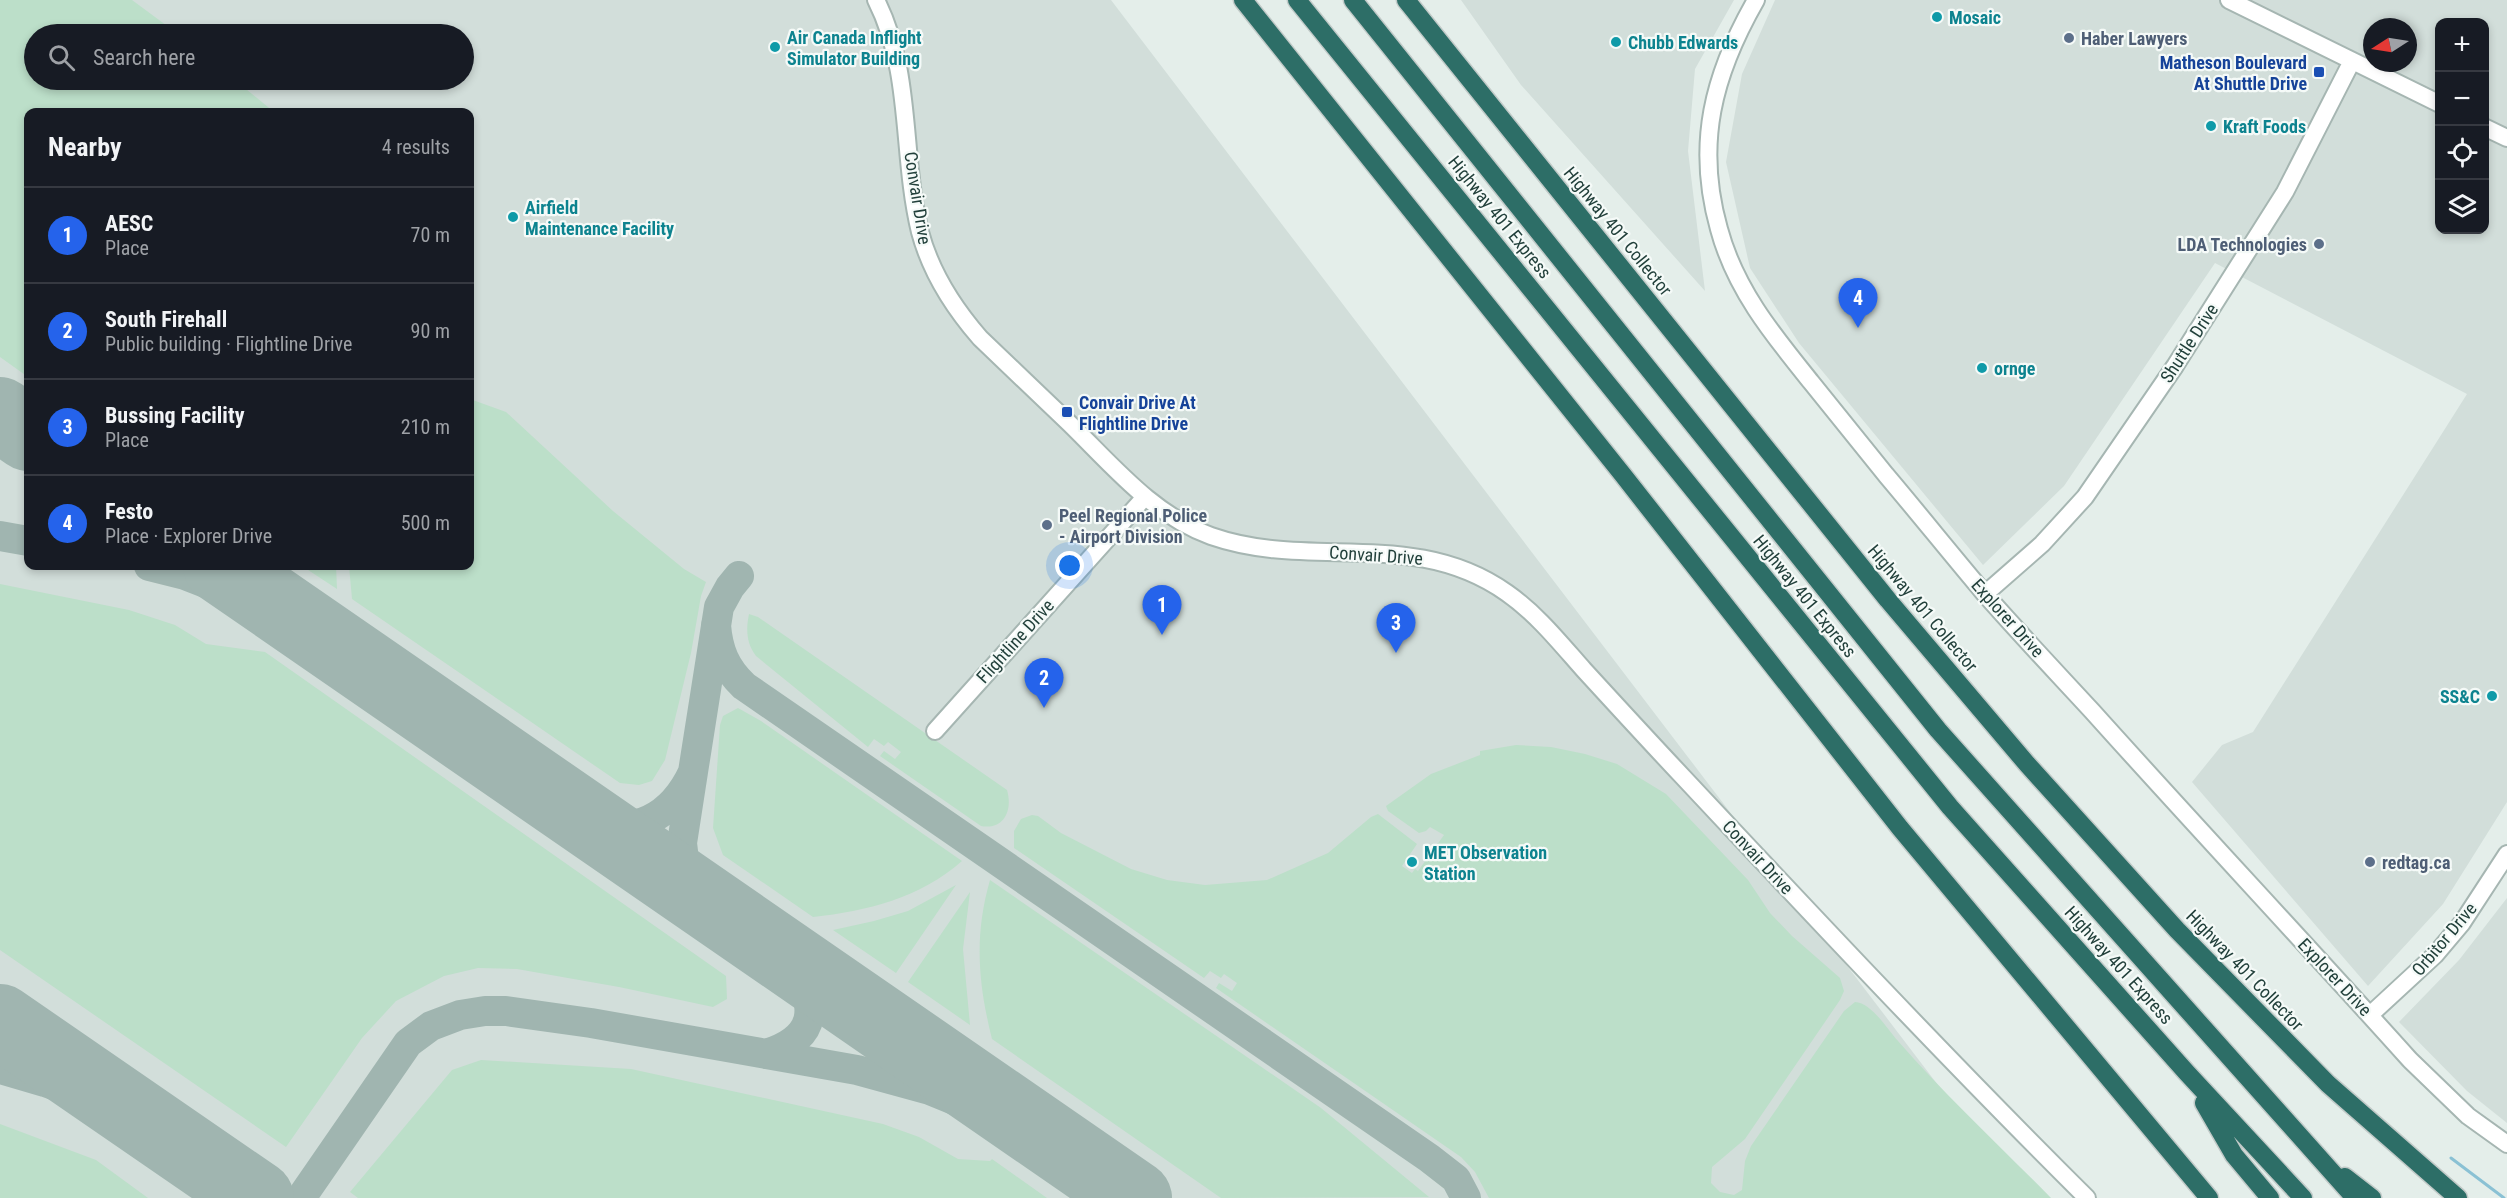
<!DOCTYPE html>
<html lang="en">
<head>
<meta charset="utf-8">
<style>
  :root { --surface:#171b24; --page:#20242c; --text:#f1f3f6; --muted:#9ea1a6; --line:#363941; --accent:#2563eb }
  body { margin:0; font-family:"Roboto Condensed",sans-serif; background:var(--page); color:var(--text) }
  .controls { position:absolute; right:18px; top:18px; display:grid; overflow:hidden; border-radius:12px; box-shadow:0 3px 9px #0003 }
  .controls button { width:54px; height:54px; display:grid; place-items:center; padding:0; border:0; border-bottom:2px solid var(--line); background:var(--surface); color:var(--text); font:30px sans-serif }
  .compass { position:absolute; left:2363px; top:18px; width:54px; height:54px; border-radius:50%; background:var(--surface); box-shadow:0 3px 9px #0003; rotate:258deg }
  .you { position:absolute; left:1070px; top:566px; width:21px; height:21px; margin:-15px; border:4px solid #fff; border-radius:50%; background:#1a73e8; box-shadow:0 0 0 9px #1a73e833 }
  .badge { display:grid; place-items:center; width:39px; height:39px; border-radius:50%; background:var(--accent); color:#fff; font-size:20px; font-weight:700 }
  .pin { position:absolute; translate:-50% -50px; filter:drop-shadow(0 2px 3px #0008) }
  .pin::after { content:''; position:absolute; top:32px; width:21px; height:18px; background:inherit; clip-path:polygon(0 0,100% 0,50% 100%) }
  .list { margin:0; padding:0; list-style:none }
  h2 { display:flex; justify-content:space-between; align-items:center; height:78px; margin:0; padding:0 24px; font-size:26px }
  h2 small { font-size:20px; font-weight:400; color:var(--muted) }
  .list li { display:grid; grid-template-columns:39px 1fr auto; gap:18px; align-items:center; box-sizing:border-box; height:96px; padding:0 24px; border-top:2px solid var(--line) }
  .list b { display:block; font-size:22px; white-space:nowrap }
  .list p { margin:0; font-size:20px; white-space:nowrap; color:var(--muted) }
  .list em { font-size:20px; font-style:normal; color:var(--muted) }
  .icon { flex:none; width:33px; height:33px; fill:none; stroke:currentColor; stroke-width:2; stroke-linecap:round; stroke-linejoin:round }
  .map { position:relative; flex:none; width:2507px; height:1198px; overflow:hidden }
  .search { position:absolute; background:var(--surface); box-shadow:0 3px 9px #0003; left:24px; top:24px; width:450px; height:66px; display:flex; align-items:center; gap:15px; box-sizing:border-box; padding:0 21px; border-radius:33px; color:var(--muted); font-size:22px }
  .panel { position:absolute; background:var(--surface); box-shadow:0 3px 9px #0003; left:24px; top:108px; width:450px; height:462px; border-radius:12px }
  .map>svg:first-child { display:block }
  .built { fill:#d2deda; fill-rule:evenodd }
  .green { fill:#bcdfc9 }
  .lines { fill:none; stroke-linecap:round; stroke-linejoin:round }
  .stream { stroke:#8ac1d4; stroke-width:3 }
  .taxiway { stroke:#a0b5b0; stroke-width:30 }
  .runway { stroke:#a0b5b0; stroke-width:74 }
  .minor-casing { stroke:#a6b6b2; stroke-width:20 }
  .highway-casing { stroke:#c1cac8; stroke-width:21 }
  .minor { stroke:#fff; stroke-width:16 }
  .highway { stroke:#2d6e67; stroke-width:18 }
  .culture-dot { fill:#0f9aa8; stroke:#f5faf8; stroke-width:2 }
  .service-dot { fill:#5c6f8a; stroke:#f5faf8; stroke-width:2 }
  .transit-dot { fill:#1a4fb4; stroke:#f5faf8; stroke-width:2 }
  .labels { text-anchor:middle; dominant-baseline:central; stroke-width:4.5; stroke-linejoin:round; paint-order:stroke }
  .culture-label { font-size:18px; font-weight:bold; fill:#0d838f; stroke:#f5faf8; text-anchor:start }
  .service-label { font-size:18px; font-weight:bold; fill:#4e5e75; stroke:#f5faf8; text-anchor:start }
  .transit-label { font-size:18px; font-weight:bold; fill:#164399; stroke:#f5faf8; text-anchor:end }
  .street-label { font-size:18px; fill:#22403b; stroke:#f5faf8 }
</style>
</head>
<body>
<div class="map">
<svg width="2507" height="1198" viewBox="0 0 2507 1198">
  <rect width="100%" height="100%" fill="#e4eeea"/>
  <!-- built -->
  <path class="built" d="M0 0H1111L2024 1198H0ZM34 34H464V80H34ZM28 112H470V566H28Z
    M1461 0H1734L1695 69 1688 151 1705 291 1521 85Z
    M1775 0H2507V802L2443 904 2368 986 2192 782 2222 745 2253 732 2467 394 2215 263 2064 486 1983 565 1799 343 1750 268 1726 162 1742 74ZM2440 22H2484V230H2440ZM2372 27H2408V63H2372Z
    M2507 898V1123L2467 1091 2399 1022 2459 960Z"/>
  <!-- green -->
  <path class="green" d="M0 0H132L178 34H34V80H235L274 112H28V377L0 357Z
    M470 399 506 412 613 511 684 569 706 582 701 596 691 653 665 760 652 781 639 785 620 783 352 599 349 566H470Z
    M302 566H336L337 589Z
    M0 584 129 610 175 625 206 644 265 652 726 976 727 999 713 1007 619 987 517 969 478 968 444 976 396 1001 362 1038 286 1147 0 950Z
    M749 614 758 617 1007 790C1013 810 1004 830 981 826L880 756 884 751 895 759 901 752 888 742 884 746 874 739 868 747 756 656C746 643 746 629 749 614Z
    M738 708 761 721 962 861C920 898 867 911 813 917L723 855 713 828 720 725 723 716Z
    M1516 745 1551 747 1585 754 1617 764 1666 794 1748 880 1770 913 1792 936 1840 978 1844 991 1840 1000 1745 1139 1712 1167 1711 1183 1720 1192 1734 1195 1742 1190 1745 1161 1751 1146 1844 1011 1855 1002C1872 1003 1887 1029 1898 1041 1946 1096 2000 1146 2051 1198H1489L1475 1172 1461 1157 1216 988 1219 983 1232 991 1237 983 1224 974 1221 978 1210 971 1204 978 1014 848V831L1021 819 1032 815 1038 816 1061 833 1131 869 1167 880 1205 885 1267 880 1328 853 1371 817 1378 814 1417 844 1402 866 1412 873 1415 869 1418 871 1444 835 1430 827 1426 831 1419 833 1388 811 1386 806 1431 774 1480 755V751Z
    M990 880 1321 1108 1429 1197 1221 1198 992 1039C978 983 974 936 990 880Z
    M956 885 896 973 833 930 874 921 908 911Z
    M970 892 963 949 970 1025 908 982Z
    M481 1060 631 1069 883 1124 919 1137 958 1159 990 1161 992 1159 1047 1198H358L350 1192 452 1070Z
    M0 1124 96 1160 148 1198H0Z"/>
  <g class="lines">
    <!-- stream -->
    <path class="stream" d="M2451 1158 2504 1198"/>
    <!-- taxiway -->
    <path class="taxiway" d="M0 536 28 541
      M149 566 185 575 295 618
      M716 625C718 650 725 668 744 686L1429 1158 1456 1179 1466 1198
      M499 757 587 816C633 841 673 815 693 772L682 843 684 860 692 880 712 903 795 961
      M693 772 719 607 730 587 739 576
      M766 1054C820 1037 817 1005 793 962
      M0 1069 45 1082 138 1116
      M301 1198 408 1043 431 1026 460 1015 485 1011H506L591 1023 857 1070 930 1090 1050 1139"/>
    <!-- runway -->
    <path class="runway" d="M0 414 28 434
      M220 566 1135 1198
      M0 1021 257 1198"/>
    <!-- minor casing -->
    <g class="minor-casing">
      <path id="minor" d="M876 0C913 73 901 154 920 232 931 273 953 307 980 338 1010 367 1040 395 1070 424 1113 466 1153 515 1211 536 1311 571 1414 527 1507 593 1537 614 1560 643 1584 670 1617 706 1650 742 1683 777 1816 919 1949 1061 2087 1198
        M1756 0C1713 75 1695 144 1719 229 1735 289 1773 335 1811 382 1836 413 1861 444 1886 475 1919 514 1951 554 1984 593 2019 633 2056 672 2092 711 2197 828 2305 943 2410 1060L2468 1116 2507 1144
        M2229 0 2440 104
        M2484 127 2507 138
        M1985 594 2042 544 2085 497 2175 366 2285 192 2352 61
        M935 731 1144 498
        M2370 1015 2435 955 2462 923 2507 854"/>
    </g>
    <!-- highway casing -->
    <g class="highway-casing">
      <path id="highway" d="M1243 0 1623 475 1900 828 2209 1198
        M1297 0 1950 807 2187 1073 2303 1198
        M1353 0 1938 730 2355 1198
        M1406 0 1888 600 2027 764 2177 930 2328 1084 2458 1198
        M2204 1103 2234 1155 2270 1198
        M2345 1177 2372 1198"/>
    </g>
    <!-- minor -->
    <use href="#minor" class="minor"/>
    <!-- highway -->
    <use href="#highway" class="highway"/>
  </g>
  <!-- markers -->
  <g class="culture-dot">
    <circle cx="1937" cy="17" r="6"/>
    <circle cx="1616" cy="42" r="6"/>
    <circle cx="775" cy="47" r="6"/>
    <circle cx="2211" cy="126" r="6"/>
    <circle cx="513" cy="217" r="6"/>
    <circle cx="1982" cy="368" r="6"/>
    <circle cx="2492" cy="696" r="6"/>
    <circle cx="1412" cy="862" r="6"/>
  </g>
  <g class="service-dot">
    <circle cx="2069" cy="38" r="6"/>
    <circle cx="2319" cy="244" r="6"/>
    <circle cx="1047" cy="525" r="6"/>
    <circle cx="2370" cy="862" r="6"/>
  </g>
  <g class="transit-dot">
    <rect x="2313" y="66" width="12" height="12" rx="3"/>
    <rect x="1061" y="406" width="12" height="12" rx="3"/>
  </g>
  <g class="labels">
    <!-- culture labels -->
    <g class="culture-label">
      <text x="1949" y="17">Mosaic</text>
      <text x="787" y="37">Air Canada Inflight<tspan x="787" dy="21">Simulator Building</tspan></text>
      <text x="1628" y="42">Chubb Edwards</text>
      <text x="2223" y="126">Kraft Foods</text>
      <text x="525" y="207">Airfield<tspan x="525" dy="21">Maintenance Facility</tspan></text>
      <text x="1994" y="368">ornge</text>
      <text x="2480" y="696" text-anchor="end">SS&amp;C</text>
      <text x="1424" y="852">MET Observation<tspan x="1424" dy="21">Station</tspan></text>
    </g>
    <!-- service labels -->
    <g class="service-label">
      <text x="2081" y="38">Haber Lawyers</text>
      <text x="2307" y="244" text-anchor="end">LDA Technologies</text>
      <text x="1059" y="515">Peel Regional Police<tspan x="1059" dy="21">- Airport Division</tspan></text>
      <text x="2382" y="862">redtag.ca</text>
    </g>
    <!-- transit labels -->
    <g class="transit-label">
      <text x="2307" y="62">Matheson Boulevard<tspan x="2307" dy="21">At Shuttle Drive</tspan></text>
      <text x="1079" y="402" text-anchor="start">Convair Drive At<tspan x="1079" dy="21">Flightline Drive</tspan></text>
    </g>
    <!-- street labels -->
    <g class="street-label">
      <text transform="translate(918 198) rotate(81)">Convair Drive</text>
      <text transform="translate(1500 217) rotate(51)">Highway 401 Express</text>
      <text transform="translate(1618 231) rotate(51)">Highway 401 Collector</text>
      <text transform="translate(2189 343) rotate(-57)">Shuttle Drive</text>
      <text transform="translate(1376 555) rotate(4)">Convair Drive</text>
      <text transform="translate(1805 596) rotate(51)">Highway 401 Express</text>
      <text transform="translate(1923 608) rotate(50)">Highway 401 Collector</text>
      <text transform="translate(2008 618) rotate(48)">Explorer Drive</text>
      <text transform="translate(1015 641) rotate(-48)">Flightline Drive</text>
      <text transform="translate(1758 857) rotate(47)">Convair Drive</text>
      <text transform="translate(2444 939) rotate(-50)">Orbitor Drive</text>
      <text transform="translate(2119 965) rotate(48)">Highway 401 Express</text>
      <text transform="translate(2245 970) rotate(46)">Highway 401 Collector</text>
      <text transform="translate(2335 977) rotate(47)">Explorer Drive</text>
    </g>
  </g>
</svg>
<div class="controls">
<button>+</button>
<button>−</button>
<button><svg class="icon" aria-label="locate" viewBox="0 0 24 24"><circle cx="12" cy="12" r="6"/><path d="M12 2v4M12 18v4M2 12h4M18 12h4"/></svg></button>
<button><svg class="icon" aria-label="layers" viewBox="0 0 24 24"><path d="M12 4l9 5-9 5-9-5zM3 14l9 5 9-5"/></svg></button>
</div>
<svg class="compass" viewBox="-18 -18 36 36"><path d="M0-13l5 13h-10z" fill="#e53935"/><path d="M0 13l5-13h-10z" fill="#9ea1a6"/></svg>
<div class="you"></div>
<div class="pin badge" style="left:1162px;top:635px">1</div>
<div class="pin badge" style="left:1044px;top:708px">2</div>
<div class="pin badge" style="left:1396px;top:653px">3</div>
<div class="pin badge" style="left:1858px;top:328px">4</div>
<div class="search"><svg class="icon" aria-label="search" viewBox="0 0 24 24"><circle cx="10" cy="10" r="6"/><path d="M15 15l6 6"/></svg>Search here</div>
<section class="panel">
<h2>Nearby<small>4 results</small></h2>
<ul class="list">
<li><span class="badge">1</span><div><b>AESC</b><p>Place</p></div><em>70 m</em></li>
<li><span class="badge">2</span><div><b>South Firehall</b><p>Public building · Flightline Drive</p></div><em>90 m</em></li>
<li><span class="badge">3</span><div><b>Bussing Facility</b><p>Place</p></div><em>210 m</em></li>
<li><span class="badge">4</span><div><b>Festo</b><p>Place · Explorer Drive</p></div><em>500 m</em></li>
</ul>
</section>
</div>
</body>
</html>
